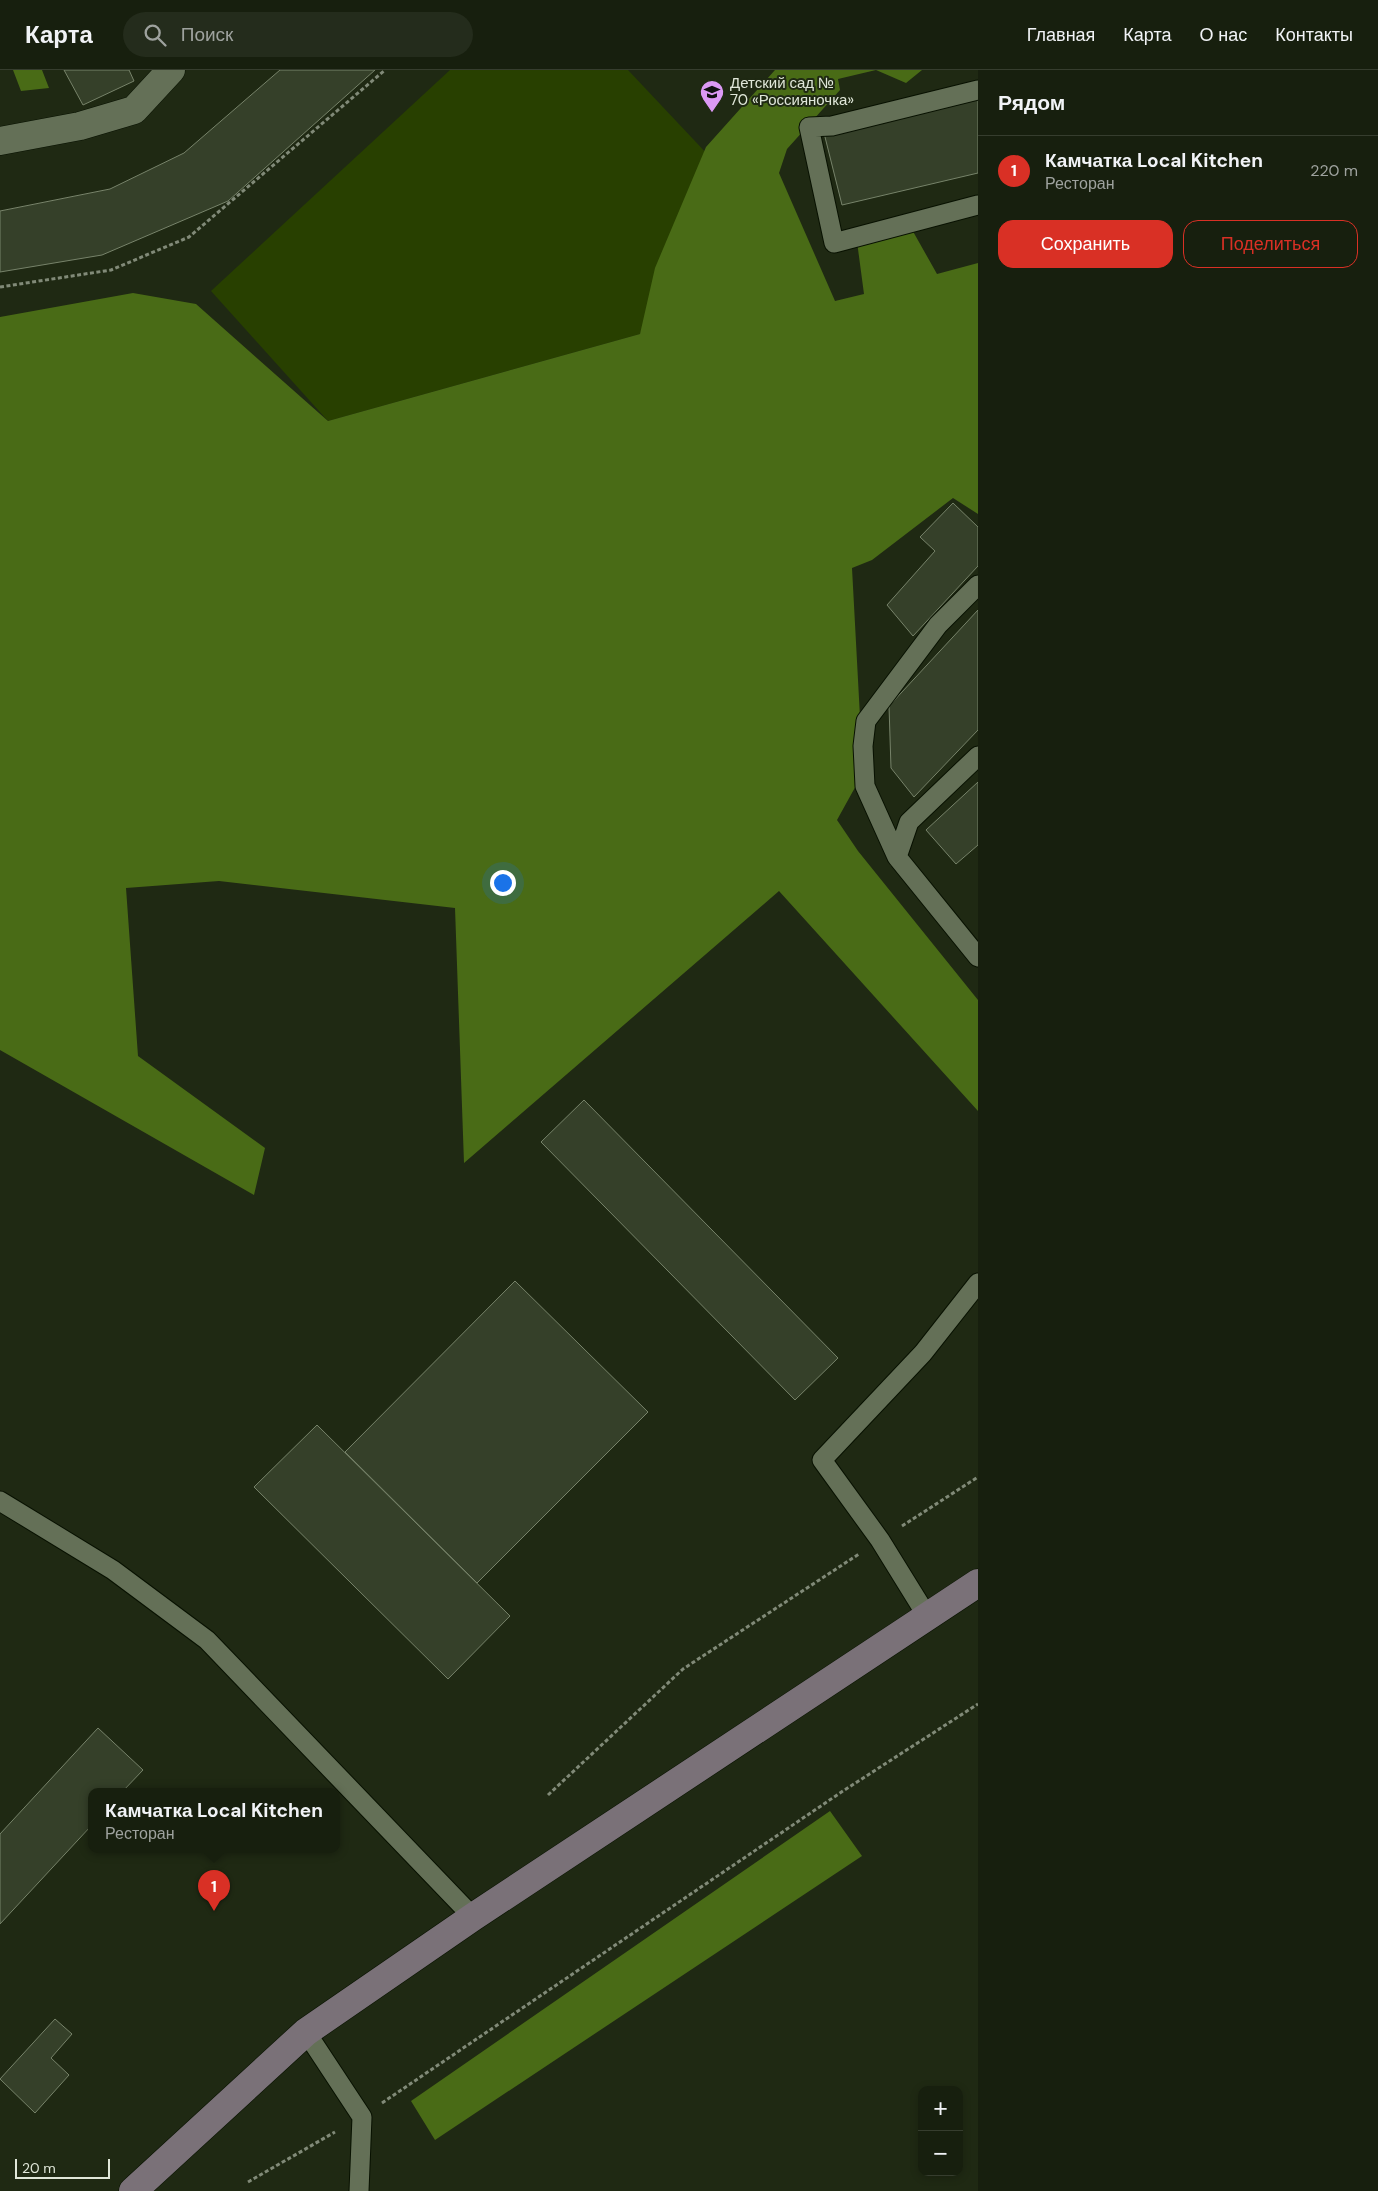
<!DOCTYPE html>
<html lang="ru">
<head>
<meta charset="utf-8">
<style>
  :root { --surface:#171f0e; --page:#242c1c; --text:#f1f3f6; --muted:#9ea29e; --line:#363d2e; --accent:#d93025 }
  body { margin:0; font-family:"DM Sans",sans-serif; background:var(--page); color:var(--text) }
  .controls { position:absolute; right:15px; bottom:15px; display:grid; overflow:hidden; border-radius:10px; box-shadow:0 2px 8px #0003 }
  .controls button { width:45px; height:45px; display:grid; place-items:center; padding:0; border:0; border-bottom:1px solid var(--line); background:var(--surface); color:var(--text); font:25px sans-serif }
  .scale { position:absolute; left:15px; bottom:12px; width:95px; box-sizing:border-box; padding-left:5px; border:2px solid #e0e7d9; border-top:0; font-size:14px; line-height:18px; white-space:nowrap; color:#e0e7d9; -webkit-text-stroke:4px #1f2913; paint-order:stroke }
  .you { position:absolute; left:502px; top:812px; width:18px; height:18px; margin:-12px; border:4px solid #fff; border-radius:50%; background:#1a73e8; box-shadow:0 0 0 8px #1a73e833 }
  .badge { display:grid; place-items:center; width:32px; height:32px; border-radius:50%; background:var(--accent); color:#fff; font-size:16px; font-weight:700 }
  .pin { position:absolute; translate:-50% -41px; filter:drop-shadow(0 1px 2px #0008) }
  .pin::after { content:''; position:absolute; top:26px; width:18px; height:15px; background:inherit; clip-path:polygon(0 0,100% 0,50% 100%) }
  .popup { position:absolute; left:88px; top:1718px; width:252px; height:65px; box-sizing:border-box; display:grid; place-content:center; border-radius:10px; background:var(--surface); filter:drop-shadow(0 1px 4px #0005); font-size:16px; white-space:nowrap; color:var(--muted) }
  .popup b { font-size:19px; color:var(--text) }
  .popup::after { content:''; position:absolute; left:50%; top:100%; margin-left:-10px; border:10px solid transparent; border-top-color:var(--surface) }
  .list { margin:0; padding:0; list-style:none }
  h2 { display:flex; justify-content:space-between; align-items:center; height:65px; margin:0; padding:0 20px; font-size:21px }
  h2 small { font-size:16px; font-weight:400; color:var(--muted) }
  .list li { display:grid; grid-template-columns:32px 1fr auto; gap:15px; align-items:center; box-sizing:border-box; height:70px; padding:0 20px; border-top:1px solid var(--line) }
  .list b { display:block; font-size:19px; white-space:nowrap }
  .list p { margin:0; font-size:16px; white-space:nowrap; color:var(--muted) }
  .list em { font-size:16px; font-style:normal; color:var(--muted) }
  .actions { display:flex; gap:10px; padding:15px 20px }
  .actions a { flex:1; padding:11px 0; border:1px solid var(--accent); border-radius:15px; text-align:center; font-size:18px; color:var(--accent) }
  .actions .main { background:var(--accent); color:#fff }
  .icon { flex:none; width:28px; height:28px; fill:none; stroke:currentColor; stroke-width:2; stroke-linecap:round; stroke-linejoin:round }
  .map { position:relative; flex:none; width:978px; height:2121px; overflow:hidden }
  header { display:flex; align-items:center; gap:30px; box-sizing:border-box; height:70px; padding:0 25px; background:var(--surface); border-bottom:1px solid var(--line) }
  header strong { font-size:24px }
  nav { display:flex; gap:28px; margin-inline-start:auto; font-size:18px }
  .search { width:350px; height:45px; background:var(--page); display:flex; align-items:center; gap:12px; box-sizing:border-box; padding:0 18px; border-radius:28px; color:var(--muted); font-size:19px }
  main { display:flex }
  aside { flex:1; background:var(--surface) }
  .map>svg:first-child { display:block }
  .green { fill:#284000 }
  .forest { fill:#496b16 }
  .building { fill:#354029; stroke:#77836a }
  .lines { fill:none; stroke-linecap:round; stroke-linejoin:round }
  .service-casing { stroke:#081101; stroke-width:21 }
  .minor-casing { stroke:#081101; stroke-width:29 }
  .secondary-casing { stroke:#081101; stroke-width:29 }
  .path { stroke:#818a78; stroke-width:3; stroke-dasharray:4 2.5; stroke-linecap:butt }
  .service { stroke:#647057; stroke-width:19 }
  .minor { stroke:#647057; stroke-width:28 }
  .secondary { stroke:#7a7178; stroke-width:28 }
  .labels { text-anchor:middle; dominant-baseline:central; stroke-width:4; stroke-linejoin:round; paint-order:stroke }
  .poi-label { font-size:15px; fill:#e0e7d9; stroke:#1f2913; text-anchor:start }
</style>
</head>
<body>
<header>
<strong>Карта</strong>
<div class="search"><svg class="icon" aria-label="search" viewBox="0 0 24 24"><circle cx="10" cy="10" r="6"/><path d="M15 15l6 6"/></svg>Поиск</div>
<nav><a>Главная</a><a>Карта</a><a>О нас</a><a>Контакты</a></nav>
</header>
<main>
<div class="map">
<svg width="978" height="2121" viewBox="0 0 978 2121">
  <rect width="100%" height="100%" fill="#1f2913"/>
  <!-- green -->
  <path class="green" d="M450 0H628L710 87 640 264 328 351 211 221Z"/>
  <!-- forest -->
  <path class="forest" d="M13 0H42L49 18 21 21Z
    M775 0H922L906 13 876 0 838 9 840 20 787 79 779 103 835 231 864 224 856 164 906 149 937 204 978 193V444L953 428 872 490 852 498 863 703 837 750 858 781 978 930V1041L779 821 464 1093 455 838 219 811 126 818 138 986 265 1078 254 1125 0 980V247L133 223 196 234 328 351 640 264 655 198 706 77Z
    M830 1741 862 1786 435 2070 411 2031Z"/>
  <!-- building -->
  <path class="building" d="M64 0H129L134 11 83 35Z
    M280 0H375L228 131 102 185 0 202V141L110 119 184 83Z
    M978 23V103L842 135 823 59Z
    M953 433 978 457V496L913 566 887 535 935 481 920 467Z
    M978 540V660L914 727 891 698 889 636Z
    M978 712V775L956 794 926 760Z
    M584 1030 838 1288 795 1330 541 1072Z
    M515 1211 648 1342 477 1513 345 1382Z
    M317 1355 510 1546 448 1609 254 1417Z
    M98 1658 143 1700 122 1722H91V1756L0 1854V1764Z
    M55 1949 72 1964 51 1988 69 2005 35 2043 0 2009Z"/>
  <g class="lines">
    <!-- service casing -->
    <g class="service-casing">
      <path id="service" d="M978 20 832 56 809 57 834 173 978 135
        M978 686 909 752 897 787 978 887
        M897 787 865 716 863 676 866 651 938 555 978 515
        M0 1431 113 1500 207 1570 473 1847
        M927 1546 880 1470 822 1390 923 1283 978 1213
        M306 1962 362 2047 359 2121"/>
    </g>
    <!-- minor casing -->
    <g class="minor-casing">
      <path id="minor" d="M0 71 80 56 134 40 171 0"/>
    </g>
    <!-- secondary casing -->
    <g class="secondary-casing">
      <path id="secondary" d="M133 2121 306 1962 473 1847 978 1513"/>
    </g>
    <!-- path -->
    <path class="path" d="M0 217 111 200 189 167 385 0
      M902 1456 978 1407
      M548 1725 683 1599 859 1484
      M382 2033 843 1721 978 1634
      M248 2112 335 2062"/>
    <!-- service -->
    <use href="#service" class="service"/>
    <!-- minor -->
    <use href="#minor" class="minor"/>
    <!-- secondary -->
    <use href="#secondary" class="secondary"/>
  </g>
  <!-- icons -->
  <defs>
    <g id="school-pin" transform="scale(1.25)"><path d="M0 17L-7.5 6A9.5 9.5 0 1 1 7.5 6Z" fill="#dc99f5" stroke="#1f2913"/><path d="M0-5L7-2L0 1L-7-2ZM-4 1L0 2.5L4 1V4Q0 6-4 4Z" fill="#111"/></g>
  </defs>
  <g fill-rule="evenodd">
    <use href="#school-pin" x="712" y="22"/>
  </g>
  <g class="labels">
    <!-- poi labels -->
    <g class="poi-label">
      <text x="730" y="13">Детский сад №<tspan x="730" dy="17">70 «Россияночка»</tspan></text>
    </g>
  </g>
</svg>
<div class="controls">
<button>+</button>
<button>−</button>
</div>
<div class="scale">20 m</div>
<div class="you"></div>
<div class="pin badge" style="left:214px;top:1841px">1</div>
<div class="popup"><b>Камчатка Local Kitchen</b>Ресторан</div>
</div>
<aside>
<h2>Рядом<small></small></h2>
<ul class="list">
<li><span class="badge">1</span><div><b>Камчатка Local Kitchen</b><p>Ресторан</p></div><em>220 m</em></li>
</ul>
<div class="actions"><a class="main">Сохранить</a><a>Поделиться</a></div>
</aside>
</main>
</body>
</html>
